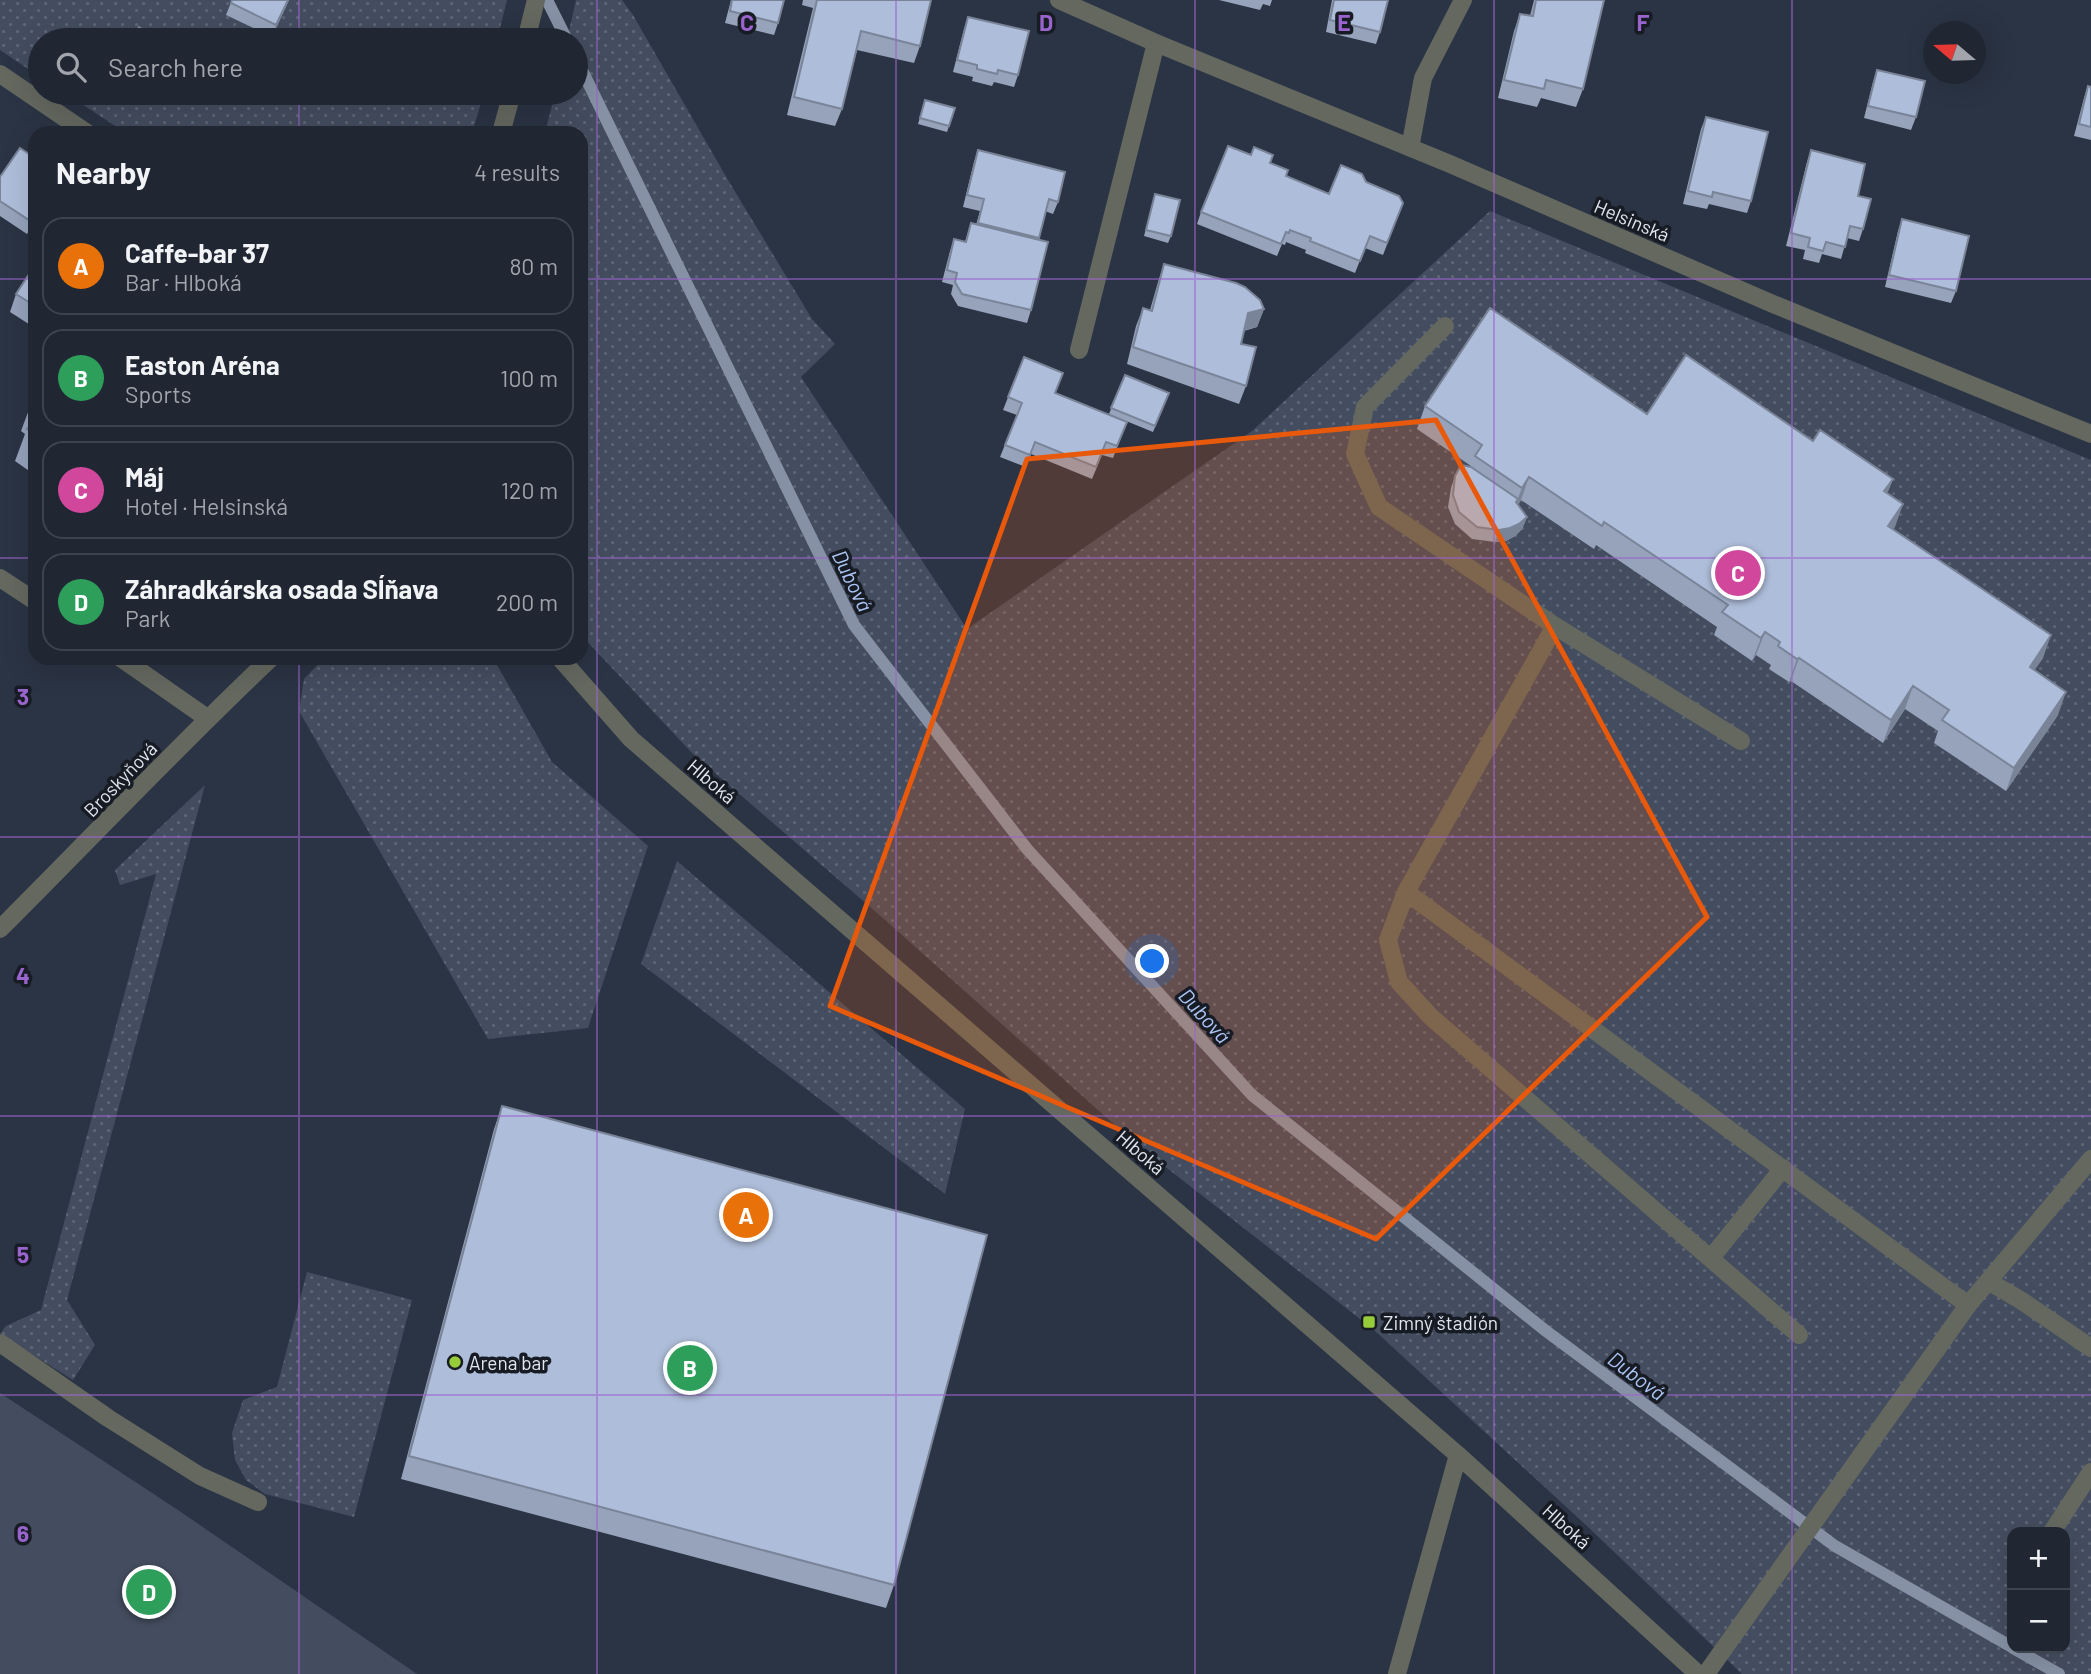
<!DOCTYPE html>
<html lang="en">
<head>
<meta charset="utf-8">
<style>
  :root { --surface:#202733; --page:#282f3b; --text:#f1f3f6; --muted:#a2a5ac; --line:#3d444e; --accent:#96cc39 }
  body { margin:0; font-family:Barlow,sans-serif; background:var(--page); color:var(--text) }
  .controls { position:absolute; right:21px; bottom:21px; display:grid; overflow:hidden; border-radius:14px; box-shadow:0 7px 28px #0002 }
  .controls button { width:63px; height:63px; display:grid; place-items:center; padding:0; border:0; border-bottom:2px solid var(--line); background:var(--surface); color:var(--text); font:35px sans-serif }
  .compass { position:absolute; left:1923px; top:21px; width:63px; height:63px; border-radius:50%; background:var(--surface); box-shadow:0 7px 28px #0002; rotate:289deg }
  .you { position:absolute; left:1153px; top:962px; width:24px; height:24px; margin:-18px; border:5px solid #fff; border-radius:50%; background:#1a73e8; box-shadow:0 0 0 10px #1a73e833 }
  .badge { display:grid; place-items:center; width:46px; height:46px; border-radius:50%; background:var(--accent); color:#fff; font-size:23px; font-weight:700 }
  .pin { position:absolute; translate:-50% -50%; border:4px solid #fff; box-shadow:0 2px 7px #0006 }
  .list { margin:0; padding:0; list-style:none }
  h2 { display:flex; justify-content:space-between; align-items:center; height:91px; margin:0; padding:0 28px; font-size:30px }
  h2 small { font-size:23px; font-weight:400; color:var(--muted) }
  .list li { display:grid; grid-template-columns:46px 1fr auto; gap:21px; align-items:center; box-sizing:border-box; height:98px; margin:0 14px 14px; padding:0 14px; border:2px solid var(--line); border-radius:21px }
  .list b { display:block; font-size:26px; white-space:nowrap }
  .list p { margin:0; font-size:23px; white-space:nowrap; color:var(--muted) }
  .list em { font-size:23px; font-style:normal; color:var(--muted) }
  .icon { flex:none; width:38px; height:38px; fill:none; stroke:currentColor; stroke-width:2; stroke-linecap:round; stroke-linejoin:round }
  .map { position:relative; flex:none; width:2091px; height:1674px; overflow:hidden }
  .search { position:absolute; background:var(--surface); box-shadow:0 7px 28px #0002; left:28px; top:28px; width:560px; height:77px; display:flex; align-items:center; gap:18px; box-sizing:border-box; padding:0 24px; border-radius:38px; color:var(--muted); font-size:26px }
  .panel { position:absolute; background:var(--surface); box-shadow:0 7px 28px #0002; left:28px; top:126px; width:560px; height:539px; border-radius:21px }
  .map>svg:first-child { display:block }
  .grass { fill:url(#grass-dots); fill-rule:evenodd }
  .garden { fill:#444d5f }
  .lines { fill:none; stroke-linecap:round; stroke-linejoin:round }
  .stream { stroke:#8691a5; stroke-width:12 }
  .minor { stroke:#64685f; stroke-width:18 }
  .wall { fill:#96a3bb }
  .shaded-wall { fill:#7a8498 }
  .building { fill:#aebdd9; stroke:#7a8498; stroke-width:2 }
  .marked { fill:#e8590c; fill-opacity:0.2; stroke:#e8590c; stroke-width:5; stroke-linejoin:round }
  .grid { fill:none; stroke:#9a64ce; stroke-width:2; stroke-opacity:0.55 }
  .poi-dot { fill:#96cc39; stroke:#171b23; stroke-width:2.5 }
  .labels { text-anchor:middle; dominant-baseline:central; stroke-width:7; stroke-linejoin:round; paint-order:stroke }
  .street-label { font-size:19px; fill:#e1e7f1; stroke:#171b23 }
  .poi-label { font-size:19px; fill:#e1e7f1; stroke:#171b23; text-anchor:start }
  .water-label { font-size:21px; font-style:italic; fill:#adc5f5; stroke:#171b23 }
  .grid-label { font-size:23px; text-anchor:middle; font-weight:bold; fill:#9a64ce; stroke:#171b23; stroke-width:7; stroke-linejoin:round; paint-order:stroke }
</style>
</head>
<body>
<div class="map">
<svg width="2091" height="1674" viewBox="0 0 2091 1674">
  <defs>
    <pattern id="grass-dots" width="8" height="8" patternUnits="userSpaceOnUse" patternTransform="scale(1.75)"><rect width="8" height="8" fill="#444d5f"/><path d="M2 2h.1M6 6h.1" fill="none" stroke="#5f6776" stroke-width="1.8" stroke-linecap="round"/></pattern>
  </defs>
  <rect width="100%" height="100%" fill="#2b3444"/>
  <!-- grass -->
  <path class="grass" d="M0 0H507L497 40H40V77L0 50Z
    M576 0H622L633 15 728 180 812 319 835 344 801 377 967 629 1252 431 1490 211 2091 460V1674H1742L1588 1527 1374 1330 1135 1143 884 919 693 754 581 635V133H545L555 93H576V40H567ZM2012 1532H2065V1648H2012Z
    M65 93H484L472 133H126Z
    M324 658H493L552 762 648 846 588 1028 488 1039 299 711 304 679Z
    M205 785 67 1300 95 1345 73 1380 0 1334 6 1326 41 1310 156 874 120 885 115 870Z
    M677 861 965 1109 945 1194 641 964Z
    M307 1272 412 1300 354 1517 265 1494 246 1480 235 1460 232 1433 243 1400 277 1387Z"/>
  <!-- garden -->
  <path class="garden" d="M0 1393 178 1510 417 1674H0Z"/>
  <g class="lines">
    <!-- stream -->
    <path class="stream" d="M547 0 567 40
      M576 58 854 625 1027 849 1252 1095 1546 1331 1835 1546 2012 1647
      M2013 1648 2059 1674"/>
    <!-- minor -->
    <path class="minor" d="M1059 0 1156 43 1450 164 1773 304 2091 434
      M526 40 536 0
      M0 74 87 133
      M501 133 512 93
      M1410 148 1423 78 1463 0
      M1445 326 1365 407 1355 454 1379 507 1555 626 1741 741
      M1079 350 1156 43
      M0 578 35 601
      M1555 626 1406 892 1968 1305
      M121 658 207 718
      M560 658 631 739 1458 1455 1698 1674
      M1406 892 1388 940 1399 982 1431 1017 1799 1335
      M0 929C90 839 178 746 271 658
      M1711 1258 1783 1168
      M1988 1281 2022 1301 2091 1348
      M0 1343 108 1418 200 1476 258 1502
      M2052 1532 2091 1472
      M1397 1674 1458 1455
      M1706 1674 1968 1305 2091 1159"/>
  </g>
  <!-- wall -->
  <path class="wall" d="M232 0H289L272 37 226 15Z
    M731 0H784L778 23 774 35 725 23Z
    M803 0H931L920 46 914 63 857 50 842 109 835 126 787 115 813 8 802 5Z
    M1219 0H1272L1270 6 1263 4 1260 10Z
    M1332 0H1388L1380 32 1376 44 1326 32Z
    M1534 0H1604L1583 89 1576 107 1541 98 1537 107 1498 98 1514 31 1520 14 1530 16Z
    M968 17 1018 75 1014 87 994 82 992 86 972 81 973 77 953 72 964 29Z
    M1877 70 1916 117 1911 130 1864 118 1873 82Z
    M2088 86 2091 87V140L2074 136 2084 98Z
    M158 93H174L170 100Z
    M925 100 949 126 947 132 918 124Z
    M1706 117 1751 201 1747 213 1709 204 1707 209 1683 204 1701 129Z
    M978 150 1058 202 1053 214 1045 211 1038 239 1031 310 1027 323 958 306 951 294 953 285 942 282 950 251 954 239 965 242 971 223 976 225 980 211 963 207 974 162Z
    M1811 150 1858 196 1863 229 1859 241 1847 238 1841 259 1822 254 1819 263 1803 259 1805 250 1786 246 1807 162Z
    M1251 155 1270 163 1286 176 1329 194 1366 182 1403 203 1383 255 1365 248 1355 273 1305 253 1306 250 1286 242 1285 245 1282 244 1277 256 1197 224 1201 212Z
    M35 158V222L27 234 0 216V177Z
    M1155 194 1171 236 1168 243 1144 236Z
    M1902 219 1956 291 1951 303 1885 287 1898 231Z
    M1164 264 1264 309 1257 327 1244 331 1241 344 1246 386 1239 404 1127 364 1136 326 1143 308 1150 310 1158 282Z
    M35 265V328L10 312 16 294Z
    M1024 357 1056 393 1127 422 1113 458 1102 455 1092 479 1031 454 1026 467 1000 457 1017 415 1003 410Z
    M1125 375 1169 393 1153 432 1109 414Z
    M35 396V475L15 461 25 434 21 431 33 399Z
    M1425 406 1647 414 1813 441 1893 479 1887 493 1903 504 1893 529 2043 658 2034 670 2058 715 2006 791 1934 743 1938 731 1905 709 1883 743 1791 681 1789 682 1769 669 1771 665 1756 655 1752 661 1714 635 1717 627 1596 545 1594 549 1521 500 1518 505 1527 517 1522 529 1515 536 1506 541 1495 542 1472 539 1455 524 1448 507 1451 488 1455 476 1471 466 1417 429Z
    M502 1106 894 1585 886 1608 401 1479 494 1129Z"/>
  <!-- shaded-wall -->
  <path class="shaded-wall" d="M288 0H289L272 37 276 25Z
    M35 217V222L27 234 32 222Z
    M1264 309 1257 327 1242 331 1248 313Z
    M1529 477 1521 500 1513 511 1522 488Z
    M1893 479 1884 502V491Z
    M1903 504 1895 527 1879 549 1888 526Z
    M1527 517 1522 529 1515 536 1506 541 1495 542 1499 530Z
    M1765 632 1756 655 1752 661 1761 638Z
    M2051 635 2043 658 2021 690 2030 667Z
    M1799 658 1791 681 1789 682 1797 659Z
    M1913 686 1905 709 1883 743 1891 720Z
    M2066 692 2058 715 2006 791 2014 768Z"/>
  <!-- building -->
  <path class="building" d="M232 0H288L276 25 231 3Z
    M732 0H784L778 23 730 11Z
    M817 0H931L920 46 861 31 842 109 794 97Z
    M1334 0H1388L1380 32 1330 20Z
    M1536 0H1604L1583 89 1546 80 1544 89 1504 80 1520 14 1533 16Z
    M968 17 1029 31 1018 75 998 70 997 74 977 69V65L957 60Z
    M139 27 160 40H130Z
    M1877 70 1925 81 1916 117 1868 106Z
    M2088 86 2091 87V127L2079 124Z
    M925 100 955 108 949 126 920 118Z
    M1706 117 1768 132 1751 201 1713 192 1712 197 1688 191Z
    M1228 146 1251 155 1254 147 1273 155 1270 163 1288 170 1286 176 1329 194 1341 165 1362 174 1366 182 1399 196 1403 203 1387 243 1370 236 1360 261 1310 241 1311 238 1290 230 1289 233 1286 232 1281 244 1201 212Z
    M20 148 35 158V217L32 222 0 201V177Z
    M978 150 1065 172 1058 202 1049 199 1039 238 978 223 984 199 967 195Z
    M1811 150 1865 164 1858 196 1871 199 1863 229 1850 226 1845 247 1826 242 1823 251 1808 247 1810 238 1791 233Z
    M1155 194 1180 200 1171 236 1146 230Z
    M1902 219 1969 236 1956 291 1889 275Z
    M971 223 1048 242 1031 310 962 294 955 282 957 273 947 270 954 239 966 242Z
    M1164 264 1236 283 1245 287 1260 300 1264 309 1248 313 1241 344 1256 347 1246 386 1133 347 1143 308 1152 311Z
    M35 265V306L16 294Z
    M1490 308 1647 414 1686 355 1813 441 1820 430 1893 479 1884 491 1903 504 1888 526 2051 635 2030 667 2066 692 2014 768 1942 720 1949 710 1913 686 1891 720 1799 658 1797 659 1778 646 1780 642 1765 632 1761 638 1722 612 1728 605 1604 522 1602 526 1529 477 1522 488 1475 456 1482 445 1425 406Z
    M1024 357 1063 373 1055 393 1127 422 1117 446 1106 442 1096 467 1035 442 1030 455 1005 445 1022 403 1008 397Z
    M1125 375 1169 393 1155 426 1111 408Z
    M35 418V435L27 429Z
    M1461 465 1471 467 1518 499 1516 502 1527 517 1519 524 1510 528 1499 530 1477 527 1459 512 1453 495 1455 476Z
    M502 1106 987 1235 894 1585 409 1456Z"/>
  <!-- marked area -->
  <path class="marked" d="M1436 420 1707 917 1376 1239 830 1006 1027 459Z"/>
  <!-- grid -->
  <path class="grid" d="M299 0V40M597 0V1674M896 0V1674M1195 0V1674M1494 0V1674M1792 0V1674M299 93V133M0 279H35M581 279H2091M0 558H35M581 558H2091M299 658V1674M0 837H2091M0 1116H2091M0 1395H2091"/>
  <!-- markers -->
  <g class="poi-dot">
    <rect x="1362" y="1315" width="14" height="14" rx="3.5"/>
    <circle cx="455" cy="1362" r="7"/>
  </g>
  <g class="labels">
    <!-- street labels -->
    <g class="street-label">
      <text transform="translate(1632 220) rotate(23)">Helsinská</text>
      <text transform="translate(120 779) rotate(-46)">Broskyňová</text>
      <text transform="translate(712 781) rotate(41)">Hlboká</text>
      <text transform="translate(1141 1152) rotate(41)">Hlboká</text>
      <text transform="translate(1567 1526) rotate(42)">Hlboká</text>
    </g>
    <!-- poi labels -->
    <g class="poi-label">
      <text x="1383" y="1322">Zimný štadión</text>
      <text x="469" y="1362">Arena bar</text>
    </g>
    <!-- water labels -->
    <g class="water-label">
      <text transform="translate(853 580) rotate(64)">Dubová</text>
      <text transform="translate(1205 1015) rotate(48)">Dubová</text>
      <text transform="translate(1637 1375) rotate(37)">Dubová</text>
    </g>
  </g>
  <g class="grid-label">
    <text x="747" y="31">C</text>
    <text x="1046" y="31">D</text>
    <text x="1344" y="31">E</text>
    <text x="1643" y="31">F</text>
    <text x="23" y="705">3</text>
    <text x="23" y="984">4</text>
    <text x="23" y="1263">5</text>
    <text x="23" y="1542">6</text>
  </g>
</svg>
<div class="controls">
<button>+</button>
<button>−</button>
</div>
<svg class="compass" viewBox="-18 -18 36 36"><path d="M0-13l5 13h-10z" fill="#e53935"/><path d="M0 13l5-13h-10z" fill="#a2a5ac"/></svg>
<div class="you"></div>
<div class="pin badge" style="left:746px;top:1215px;background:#e8710a">A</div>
<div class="pin badge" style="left:690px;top:1368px;background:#2e9e5b">B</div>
<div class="pin badge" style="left:1738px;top:573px;background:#d1479c">C</div>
<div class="pin badge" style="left:149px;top:1592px;background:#2e9e5b">D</div>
<div class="search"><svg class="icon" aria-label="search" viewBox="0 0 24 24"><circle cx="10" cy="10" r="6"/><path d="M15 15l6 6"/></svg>Search here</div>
<section class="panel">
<h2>Nearby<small>4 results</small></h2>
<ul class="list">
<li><span class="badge" style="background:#e8710a">A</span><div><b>Caffe-bar 37</b><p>Bar · Hlboká</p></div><em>80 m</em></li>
<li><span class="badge" style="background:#2e9e5b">B</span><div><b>Easton Aréna</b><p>Sports</p></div><em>100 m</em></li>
<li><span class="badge" style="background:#d1479c">C</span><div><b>Máj</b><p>Hotel · Helsinská</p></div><em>120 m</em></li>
<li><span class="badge" style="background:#2e9e5b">D</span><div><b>Záhradkárska osada Sĺňava</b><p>Park</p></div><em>200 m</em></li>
</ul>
</section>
</div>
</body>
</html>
